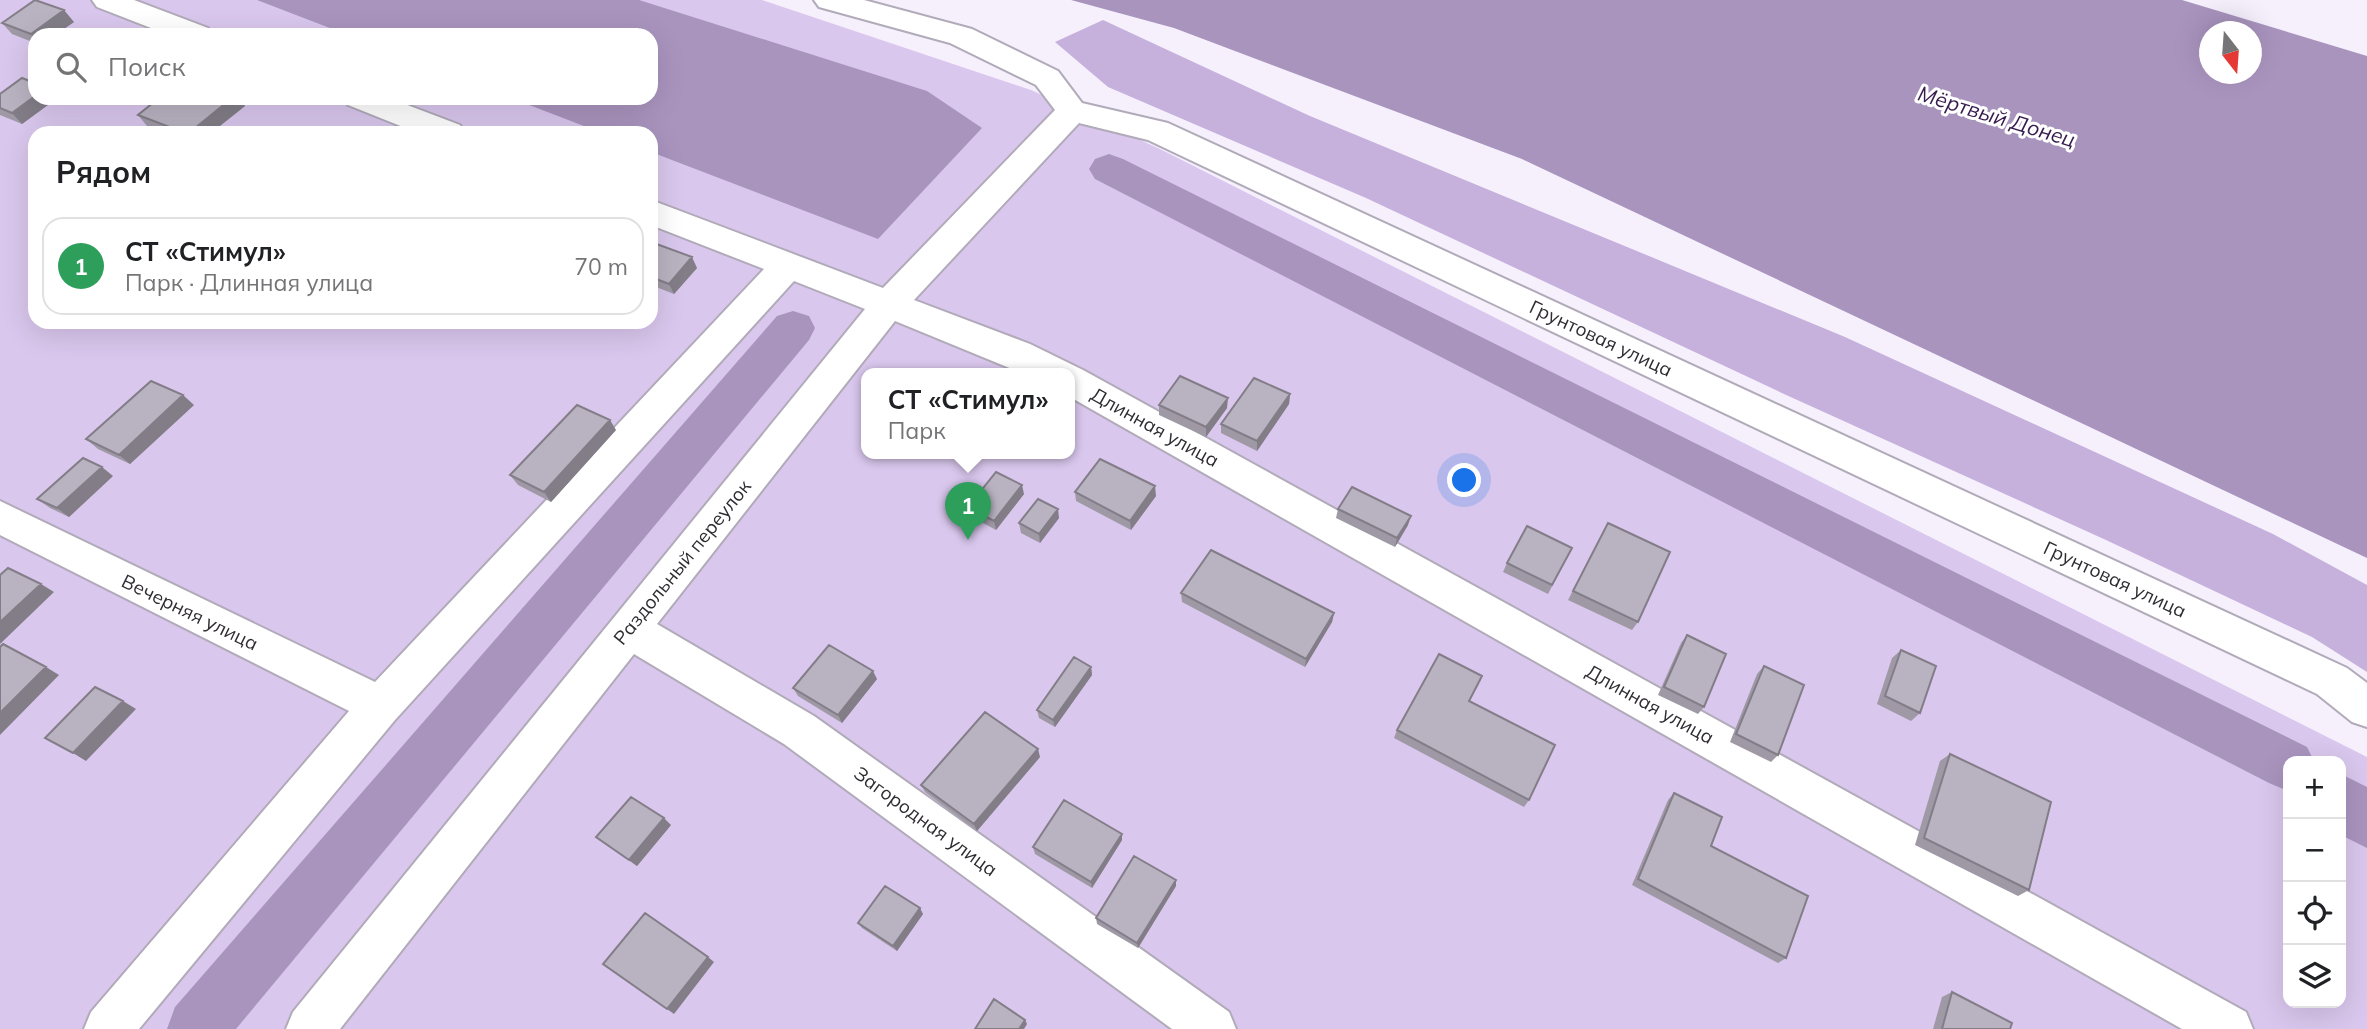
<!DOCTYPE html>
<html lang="ru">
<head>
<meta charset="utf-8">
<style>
  :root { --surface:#fff; --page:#f6f6f6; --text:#202124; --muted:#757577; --line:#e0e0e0; --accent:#1a73e8 }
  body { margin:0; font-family:Mulish,sans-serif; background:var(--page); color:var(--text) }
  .controls { position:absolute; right:21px; bottom:21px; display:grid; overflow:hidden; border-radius:14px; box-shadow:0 7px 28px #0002 }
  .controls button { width:63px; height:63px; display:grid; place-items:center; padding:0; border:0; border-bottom:2px solid var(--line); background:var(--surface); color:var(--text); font:35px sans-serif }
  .compass { position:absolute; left:2199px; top:21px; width:63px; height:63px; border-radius:50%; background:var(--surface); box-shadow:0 7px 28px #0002; rotate:163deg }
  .you { position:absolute; left:1465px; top:481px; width:24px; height:24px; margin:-18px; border:5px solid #fff; border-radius:50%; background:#1a73e8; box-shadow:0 0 0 10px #1a73e833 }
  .badge { display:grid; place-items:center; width:46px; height:46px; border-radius:50%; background:var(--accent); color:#fff; font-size:23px; font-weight:700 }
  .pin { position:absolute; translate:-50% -58px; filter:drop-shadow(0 2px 4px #0008) }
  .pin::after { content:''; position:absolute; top:37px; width:24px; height:21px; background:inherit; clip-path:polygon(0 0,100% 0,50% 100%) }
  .popup { position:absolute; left:861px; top:368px; width:214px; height:91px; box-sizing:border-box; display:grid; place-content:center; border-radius:14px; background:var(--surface); filter:drop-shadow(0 2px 5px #0005); font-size:23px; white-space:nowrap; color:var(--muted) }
  .popup b { font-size:26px; color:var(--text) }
  .popup::after { content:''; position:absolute; left:50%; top:100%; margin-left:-14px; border:14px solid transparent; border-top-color:var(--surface) }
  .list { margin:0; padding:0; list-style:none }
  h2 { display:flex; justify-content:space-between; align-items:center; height:91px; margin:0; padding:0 28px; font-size:30px }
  h2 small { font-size:23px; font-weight:400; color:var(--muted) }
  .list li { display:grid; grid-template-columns:46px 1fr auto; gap:21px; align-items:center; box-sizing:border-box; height:98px; margin:0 14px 14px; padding:0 14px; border:2px solid var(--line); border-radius:21px }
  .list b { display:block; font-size:26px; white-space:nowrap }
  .list p { margin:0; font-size:23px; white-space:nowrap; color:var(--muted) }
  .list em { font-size:23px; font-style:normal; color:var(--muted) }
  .icon { flex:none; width:38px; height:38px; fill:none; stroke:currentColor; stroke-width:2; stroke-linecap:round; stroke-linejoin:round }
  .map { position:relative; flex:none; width:2367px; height:1029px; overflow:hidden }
  .search { position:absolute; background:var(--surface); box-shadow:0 7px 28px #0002; left:28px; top:28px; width:630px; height:77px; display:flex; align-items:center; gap:18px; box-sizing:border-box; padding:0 24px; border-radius:21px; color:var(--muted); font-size:26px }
  .panel { position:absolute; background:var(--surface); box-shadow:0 7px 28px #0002; left:28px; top:126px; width:630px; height:203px; border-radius:21px }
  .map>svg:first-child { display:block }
  .green { fill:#d9c7ed; fill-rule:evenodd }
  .forest { fill:#c6b0dc }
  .water { fill:#a994be; fill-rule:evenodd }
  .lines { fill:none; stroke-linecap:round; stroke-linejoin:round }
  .canal { fill:#a994be; fill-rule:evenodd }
  .street-casing { stroke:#b1aab9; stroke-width:4 }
  .street { fill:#fff; fill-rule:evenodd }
  .wall { fill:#9f99a6 }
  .shaded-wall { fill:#827d87 }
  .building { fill:#b9b2c1; stroke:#827d87; stroke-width:2 }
  .labels { text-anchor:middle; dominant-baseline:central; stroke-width:6; stroke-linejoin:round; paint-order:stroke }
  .street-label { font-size:19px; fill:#2f2c32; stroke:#fff }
  .water-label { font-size:21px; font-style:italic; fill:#371a4e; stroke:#fff }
</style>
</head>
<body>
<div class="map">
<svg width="2367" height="1029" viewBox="0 0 2367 1029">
  <rect width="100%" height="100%" fill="#f6f0fd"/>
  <!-- green -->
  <path class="green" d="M0 0H762L1031 90 1160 149 2367 757V1029H0ZM35 35H651V98H35ZM35 133H651V322H35ZM866 374H1070V454H866ZM2288 761H2341V1003H2288Z"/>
  <!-- forest -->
  <path class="forest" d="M1103 20 1310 116 1845 337 2273 534 2367 585V672L2312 637 2106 540 1784 394 1366 198 1108 87 1055 42Z"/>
  <!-- water -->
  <path class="water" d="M257 0H639L927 91 982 128 878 239 651 152V133H602L511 98H651V35H348Z
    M1071 0H2182L2367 56V558L1522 159 1174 28ZM2210 32H2252V74H2210Z"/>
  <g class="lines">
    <!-- canal -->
    <path class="canal" d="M1109 154 1123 159 2307 747 2314 761H2288V791L2269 783 1095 179 1089 169 1095 159Z
      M793 311 809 316 815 328 809 340 236 1029H167L175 1007 777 316Z
      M2341 774 2367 787V848L2341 835Z"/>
    <!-- street casing -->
    <g class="street-casing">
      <path id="street" d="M92 0H134L208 28 212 35H169L97 7Z
        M814 0H864L972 29 1058 71 1082 103 1168 123 2347 668 2367 683V727L2352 722 2317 694 1148 140 1079 123 914 300 1030 344 1083 370 2246 1012 2253 1029H2182L1070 397V374H1024L895 321 657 624 814 716 1229 1012 1236 1029H1172L784 744 634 654 340 1029H286L293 1012 865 309 794 281 395 720 139 1029H84L91 1012 349 711 0 535V501L375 682 764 269 651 225V200L883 288 1055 110 1036 85 950 43 819 7Z
        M344 98H389L460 125 465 133H418L348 105Z"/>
    </g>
    <!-- street -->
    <use href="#street" class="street"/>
  </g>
  <!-- wall -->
  <path class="wall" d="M74 22 55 35H35V43L12 34 2 23Z
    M0 94 35 98 56 99 22 124 0 115Z
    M159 98H239L245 106 211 133H166L147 126 138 115Z
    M651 242 697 268 674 294 651 285Z
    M1290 394 1289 404 1257 451 1221 433V424Z
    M194 405 130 464 98 449 86 439Z
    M1159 405 1227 408 1206 437 1159 415Z
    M616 430 551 502 518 485 510 475Z
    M113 476 69 517 50 508 37 499Z
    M1075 492 1156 496 1131 530 1076 501Z
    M1024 494 996 530 970 516 968 507Z
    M1338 509 1408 525 1395 547 1336 518Z
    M1059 518 1040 543 1021 533 1019 523Z
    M1608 523 1638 622 1632 630 1568 600Z
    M1572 548 1548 594 1503 572 1507 563Z
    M1181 593 1334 613 1332 622 1305 667 1182 602Z
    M1687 635 1704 707 1698 714 1658 695 1681 643Z
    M1901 650 1920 713 1911 721 1877 704 1892 658Z
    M1764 666 1778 755 1771 762 1730 742 1757 674Z
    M1091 667 1092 675 1055 727 1039 718 1037 710Z
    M877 679 842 723 798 696 793 688Z
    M1479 684 1469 701 1529 800 1524 807 1394 738 1397 730Z
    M1950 754 2029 890 2018 896 1915 845 1940 761Z
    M1040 757 977 831 925 792 921 785Z
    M1674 793 1711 846 1786 958 1778 963 1632 885 1668 800Z
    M671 825 637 866 596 837Z
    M1122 834V840L1092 888 1035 854 1033 847Z
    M1176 886 1138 948 1097 924 1096 918Z
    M923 914 897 951 862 928 858 923Z
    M1952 992 2010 1029H1933L1942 997Z"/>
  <!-- shaded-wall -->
  <path class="shaded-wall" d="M64 10 74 22 55 35H35V39L31 34Z
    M35 96V98L56 99 22 124 12 113Z
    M232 98H239L245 106 211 133H189Z
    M692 257 697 268 674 294 669 284Z
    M1290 394 1289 404 1257 451V441Z
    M183 395 194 405 130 464 119 455Z
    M1228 398 1227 408 1206 437V427Z
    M610 420 616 430 551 502 544 492Z
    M102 467 113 476 69 517 57 508Z
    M1022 485 1024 494 996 530 994 521Z
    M1155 486 1156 496 1131 530 1130 521Z
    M1058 509 1059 518 1040 543 1039 534Z
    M1411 516 1408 525 1395 547 1397 538Z
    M41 584 54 592 0 644V622Z
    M1334 613 1332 622 1305 667 1306 659Z
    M46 667 59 675 0 735V713Z
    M1091 667 1092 675 1055 727 1053 720Z
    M873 671 877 679 842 723 838 715Z
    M123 701 136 709 86 761 73 753Z
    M1038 749 1040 757 977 831 974 824Z
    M664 818 671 825 637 866 629 860Z
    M1122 834V840L1092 888 1091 882Z
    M1176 880V886L1138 948 1137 943Z
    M920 908 923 914 897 951 893 946Z
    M708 957 714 962 674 1014 667 1009Z
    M1025 1020 1027 1024 1024 1029H1019Z"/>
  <!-- building -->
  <path class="building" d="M35 0 64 10 31 34 2 23Z
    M22 78 35 83V96L12 113 0 108V94Z
    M159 98H232L189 133H185L138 115Z
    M289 128 301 133H283Z
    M651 242 692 257 669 284 651 277Z
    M1180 376 1228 398 1206 427 1159 405Z
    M1254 378 1290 394 1257 441 1221 424Z
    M151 381 183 395 119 455 86 439Z
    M577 405 610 420 544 492 510 475Z
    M83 458 102 467 57 508 37 499Z
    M1100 459 1155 486 1130 521 1075 492Z
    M996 472 1022 485 994 521 968 507Z
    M1352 487 1411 516 1397 538 1338 509Z
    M1038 499 1058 509 1039 534 1019 523Z
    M1608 523 1670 552 1638 622 1573 591Z
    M1527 526 1572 548 1552 585 1507 563Z
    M1211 550 1334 613 1306 659 1181 593Z
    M8 568 41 584 0 622V575Z
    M1687 635 1726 654 1704 707 1664 687Z
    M3 644 46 667 0 713V647Z
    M829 645 873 671 838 715 793 688Z
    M1901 650 1936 666 1920 713 1885 696Z
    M1439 654 1482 676 1469 701 1555 745 1529 800 1397 730Z
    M1074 657 1091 667 1053 720 1037 710Z
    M1764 666 1804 685 1778 755 1736 734Z
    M95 687 123 701 73 753 45 738Z
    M985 712 1038 749 974 824 921 785Z
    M1950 754 2051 802 2029 890 1924 838Z
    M1674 793 1722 817 1711 846 1808 896 1786 958 1638 879Z
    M631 797 664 818 629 860 596 837Z
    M1064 800 1122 834 1091 882 1033 847Z
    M1134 856 1176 880 1137 943 1096 918Z
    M885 886 920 908 893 946 858 923Z
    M645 913 708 957 667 1009 603 964Z
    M1952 992 2012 1023 2010 1029H1942Z
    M994 999 1025 1020 1019 1029H975Z"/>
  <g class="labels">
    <!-- street labels -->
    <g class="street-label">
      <text transform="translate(1601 338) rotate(25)">Грунтовая улица</text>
      <text transform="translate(1155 427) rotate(29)">Длинная улица</text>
      <text transform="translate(682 562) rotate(-51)">Раздольный переулок</text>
      <text transform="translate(2115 579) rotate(25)">Грунтовая улица</text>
      <text transform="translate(190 612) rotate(26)">Вечерняя улица</text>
      <text transform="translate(1650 704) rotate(29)">Длинная улица</text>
      <text transform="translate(926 821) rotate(36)">Загородная улица</text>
    </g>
    <!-- water labels -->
    <g class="water-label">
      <text transform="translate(1997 116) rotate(17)">Мёртвый Донец</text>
    </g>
  </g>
</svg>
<div class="controls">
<button>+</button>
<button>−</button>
<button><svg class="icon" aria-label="locate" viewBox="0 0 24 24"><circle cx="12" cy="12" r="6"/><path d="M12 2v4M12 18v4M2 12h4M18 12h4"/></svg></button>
<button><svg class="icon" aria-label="layers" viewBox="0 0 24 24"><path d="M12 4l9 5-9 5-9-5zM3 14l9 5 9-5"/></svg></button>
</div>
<svg class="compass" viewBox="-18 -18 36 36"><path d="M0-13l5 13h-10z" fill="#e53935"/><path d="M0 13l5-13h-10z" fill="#757577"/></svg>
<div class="you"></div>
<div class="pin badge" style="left:968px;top:540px;background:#2e9e5b">1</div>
<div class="popup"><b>СТ «Стимул»</b>Парк</div>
<div class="search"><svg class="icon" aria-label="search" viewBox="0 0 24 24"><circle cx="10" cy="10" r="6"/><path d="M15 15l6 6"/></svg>Поиск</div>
<section class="panel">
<h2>Рядом<small></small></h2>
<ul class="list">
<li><span class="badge" style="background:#2e9e5b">1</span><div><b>СТ «Стимул»</b><p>Парк · Длинная улица</p></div><em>70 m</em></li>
</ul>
</section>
</div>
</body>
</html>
